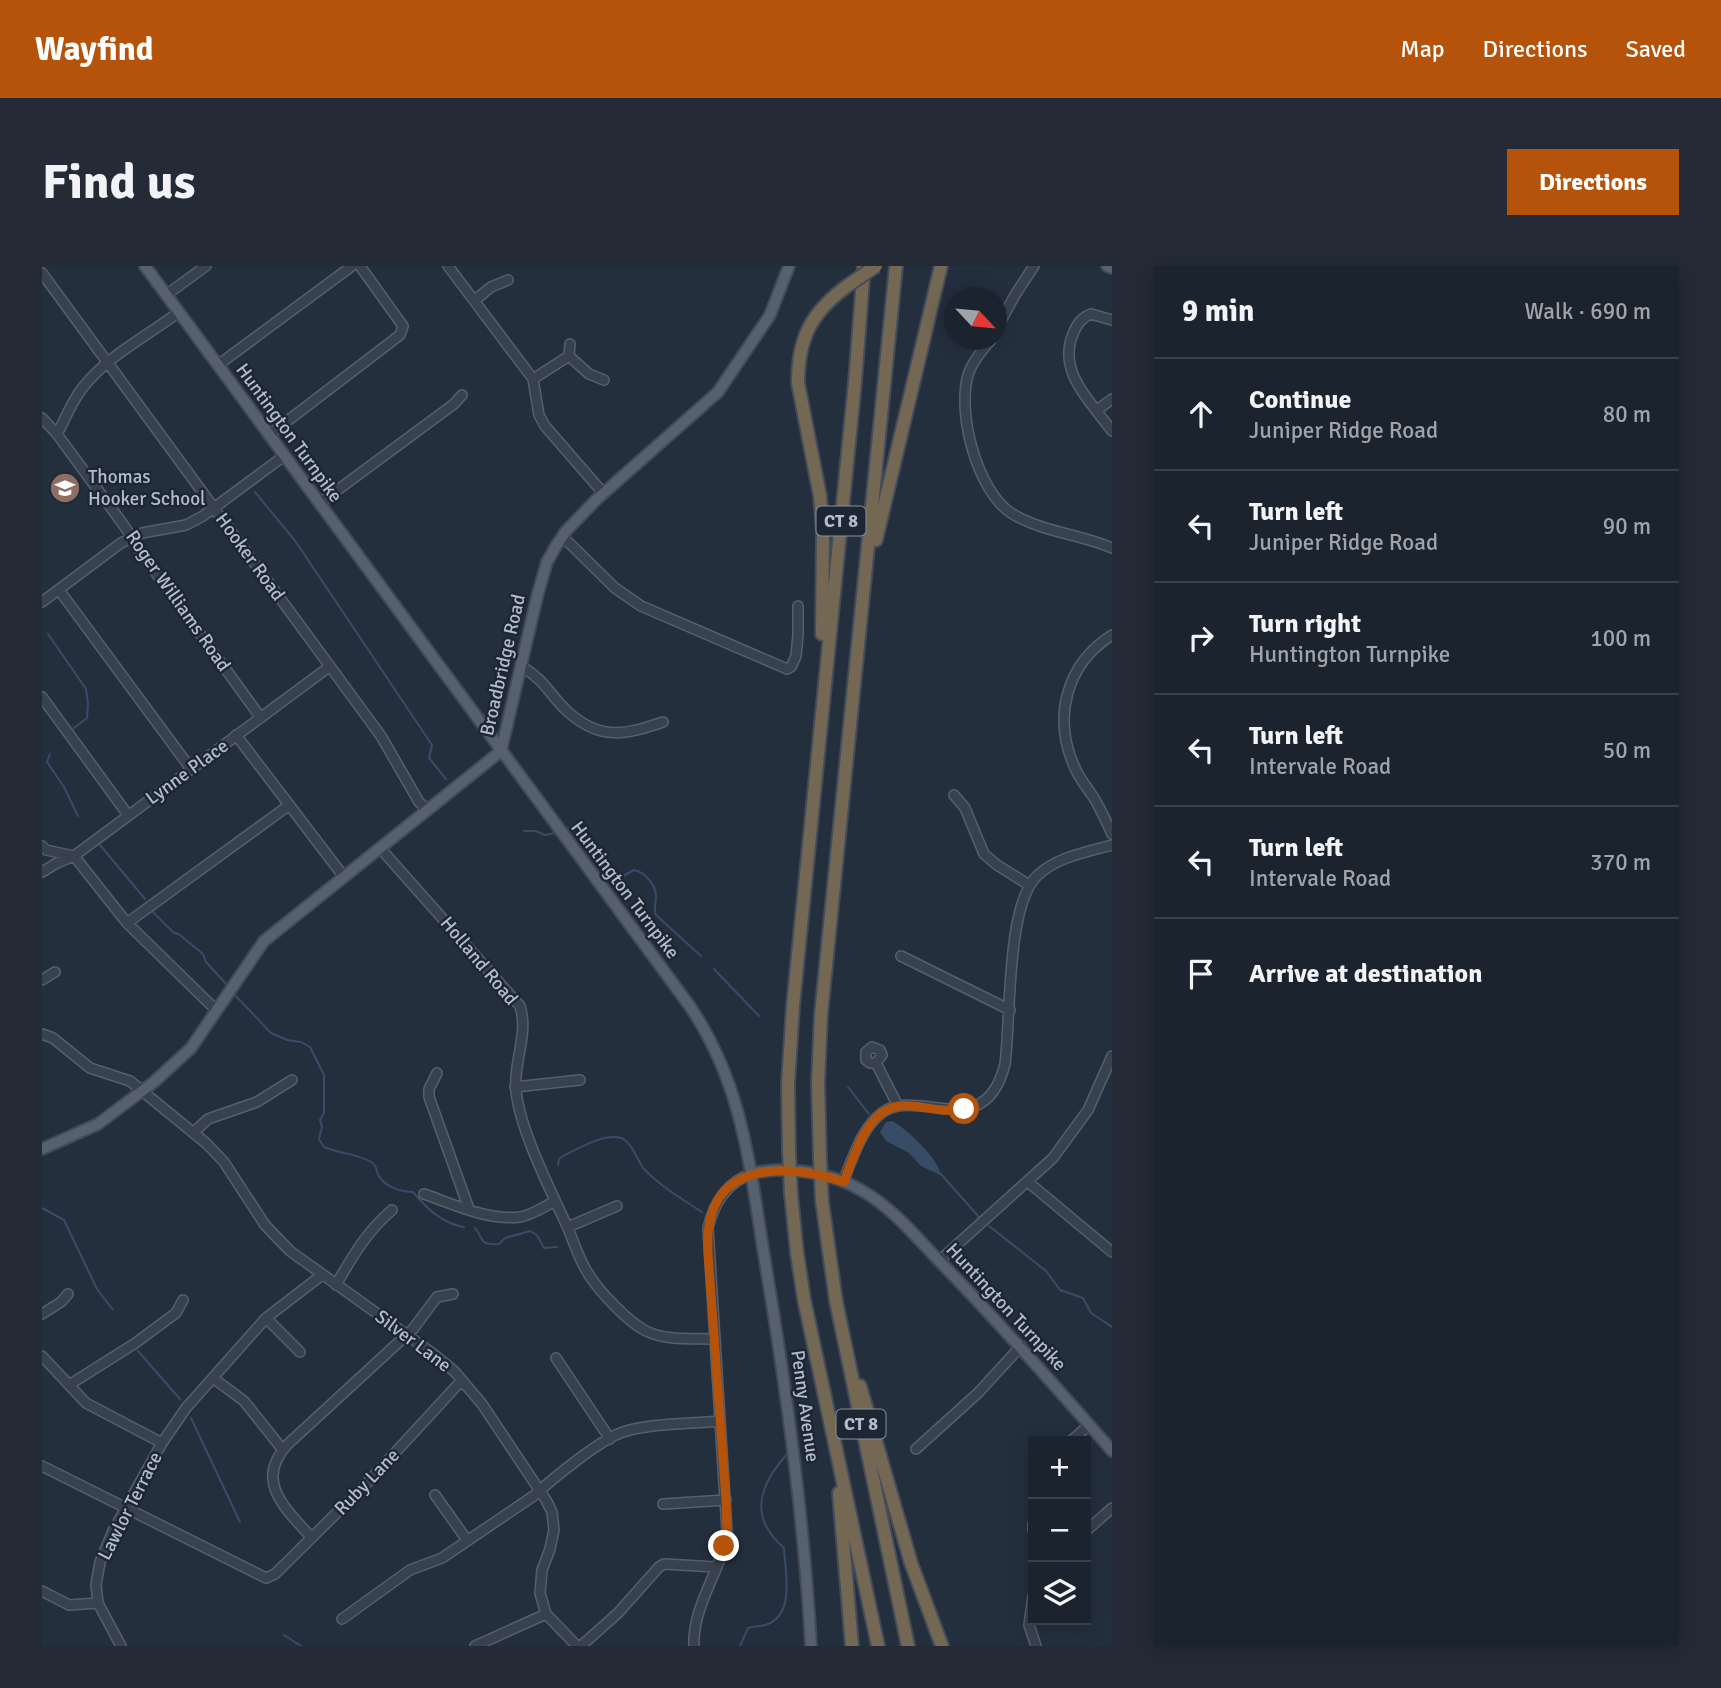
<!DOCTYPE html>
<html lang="en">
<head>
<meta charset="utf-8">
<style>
  :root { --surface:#1b232e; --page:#242b36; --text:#f1f3f6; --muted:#a0a4aa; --line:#39404a; --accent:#b45309 }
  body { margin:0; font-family:Signika,sans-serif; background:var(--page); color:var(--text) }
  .controls { position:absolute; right:21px; bottom:21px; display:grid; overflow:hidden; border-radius:0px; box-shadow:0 4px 18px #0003 }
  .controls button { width:63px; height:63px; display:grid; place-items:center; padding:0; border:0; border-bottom:2px solid var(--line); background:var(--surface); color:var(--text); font:35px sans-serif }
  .compass { position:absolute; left:902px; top:21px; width:63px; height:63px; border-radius:50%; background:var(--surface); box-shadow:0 4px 18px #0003; rotate:116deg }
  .stop { position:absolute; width:21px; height:21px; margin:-16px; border:5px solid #b45309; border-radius:50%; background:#fff }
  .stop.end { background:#b45309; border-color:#fff; box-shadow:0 2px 7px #0008 }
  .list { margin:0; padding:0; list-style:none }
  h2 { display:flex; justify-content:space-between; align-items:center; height:91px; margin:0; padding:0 28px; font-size:30px }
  h2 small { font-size:23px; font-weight:400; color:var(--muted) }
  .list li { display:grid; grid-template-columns:46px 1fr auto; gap:21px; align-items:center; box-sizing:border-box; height:112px; padding:0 28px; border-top:2px solid var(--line) }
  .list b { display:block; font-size:26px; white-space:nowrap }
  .list p { margin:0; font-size:23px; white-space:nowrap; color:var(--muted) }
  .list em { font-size:23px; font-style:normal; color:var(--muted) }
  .icon { flex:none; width:38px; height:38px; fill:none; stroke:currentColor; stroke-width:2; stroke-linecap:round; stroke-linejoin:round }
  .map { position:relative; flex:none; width:1070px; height:1380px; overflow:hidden; border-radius:0px }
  header { display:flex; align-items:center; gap:42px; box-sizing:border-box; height:98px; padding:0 35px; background:var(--accent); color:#fff }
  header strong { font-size:33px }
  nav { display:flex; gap:38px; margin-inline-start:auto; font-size:24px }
  .intro { display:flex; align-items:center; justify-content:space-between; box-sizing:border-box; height:168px; padding:0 42px }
  h1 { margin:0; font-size:49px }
  .button { padding:18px 32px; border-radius:0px; background:var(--accent); color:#fff; font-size:24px; font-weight:700 }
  main { display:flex; gap:42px; padding:0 42px }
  aside { flex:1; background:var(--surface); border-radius:0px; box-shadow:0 4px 18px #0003 }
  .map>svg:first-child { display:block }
  .water { fill:#394c67 }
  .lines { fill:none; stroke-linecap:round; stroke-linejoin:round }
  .stream { stroke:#394c67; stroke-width:2 }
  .minor-casing { stroke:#565f6c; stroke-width:12 }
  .major-casing { stroke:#414a57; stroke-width:14 }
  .highway-casing { stroke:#434c59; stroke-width:16 }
  .minor { stroke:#38414e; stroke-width:9 }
  .major { stroke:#56606e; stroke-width:10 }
  .highway { stroke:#746855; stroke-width:12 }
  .highway-bridge-casing { stroke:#434c59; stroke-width:16; stroke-linecap:butt }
  .highway-bridge { stroke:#746855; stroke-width:12 }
  .route { stroke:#b45309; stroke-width:9 }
  .labels { text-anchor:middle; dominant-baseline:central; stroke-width:5; stroke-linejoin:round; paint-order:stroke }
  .shield { fill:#1d2633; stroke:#878f9c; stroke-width:2 }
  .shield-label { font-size:18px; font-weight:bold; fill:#b4bcc9 }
  .street-label { font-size:19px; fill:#b4bcc9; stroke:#1d2633 }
  .poi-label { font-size:19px; fill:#b4bcc9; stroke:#1d2633; text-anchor:start }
</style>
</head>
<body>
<header>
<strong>Wayfind</strong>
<nav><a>Map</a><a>Directions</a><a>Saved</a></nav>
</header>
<div class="intro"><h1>Find us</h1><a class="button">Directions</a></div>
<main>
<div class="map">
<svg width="1070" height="1380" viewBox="0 0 1070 1380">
  <rect width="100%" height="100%" fill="#242f3e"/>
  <!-- water -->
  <path class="water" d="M850 855C863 861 900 896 898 909L879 900 867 887 844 875 838 866 844 856Z"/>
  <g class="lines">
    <!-- stream -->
    <path class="stream" d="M213 226 254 276 390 479 387 492 404 513
      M6 368 44 423 46 438 45 452 32 462
      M8 488 5 496 22 521 36 550
      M525 562H529L554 590 557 597 568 611 577 612 592 604C603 606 614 619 614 631 614 639 611 641 614 649L659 690
      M482 565H494L503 569 513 567
      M58 579 103 633
      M111 646 131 666 138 669 161 688 164 696 186 720
      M672 703 717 750
      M191 727 229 767 245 774 259 776 268 781 282 809V847L278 854 280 861 277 873 282 881C298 888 314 887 329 896 336 900 333 904 337 910 343 921 359 926 371 926 384 942 401 958 422 961
      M806 821 827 848
      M516 899 517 893 521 890C536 883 561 867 579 872 590 876 595 894 602 903 618 920 640 933 660 946
      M898 907 937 951
      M0 942 22 954 55 1023 71 1044
      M947 960 1004 1005 1018 1024 1041 1032 1049 1047 1070 1061
      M433 962C443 975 437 979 457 978L463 972 488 965 495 969 502 982 515 981
      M96 1085 138 1133
      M149 1152 198 1256
      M242 1369 259 1380
      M698 1380 706 1362C711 1360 717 1361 723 1359 754 1350 743 1306 742 1282 706 1251 717 1219 746 1187"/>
    <!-- minor casing -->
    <g class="minor-casing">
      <path id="minor" d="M406 0 491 113 497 149 503 160 562 228
        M0 7 339 470 377 536 386 544
        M124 29 164 0
        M433 34 449 21 466 14
        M1070 54 1049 48C1039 52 1035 58 1031 68 1015 106 1049 136 1070 165
        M954 64 973 29 992 0
        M949 74C940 84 930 96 926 109 915 148 935 224 969 247 999 266 1038 268 1070 282
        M527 90 547 108 562 114
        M176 99 310 0
        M491 113 527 90 528 78
        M1055 144 1070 133
        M0 152 15 168 83 261 98 285 219 452
        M15 168C24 152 30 134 42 120 67 89 105 70 137 46
        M227 169 358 69 361 60 318 0
        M278 237 412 138 420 129
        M520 270 573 322 599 340 745 403 749 401 754 390 756 369V340
        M17 324 149 503
        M0 336 79 277 100 267 144 259 161 250 242 190
        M1070 369C1024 398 1010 452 1033 502 1037 512 1044 520 1050 529 1058 541 1064 555 1070 568
        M479 400C503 414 507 428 525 445 558 475 583 469 621 456
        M0 431 86 549
        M194 469 302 611
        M912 529 923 542 942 588 955 599 987 619
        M0 580 4 584 32 590 85 657 174 744
        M339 583 478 740C487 768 471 796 474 825 478 864 508 923 525 960 532 976 537 994 547 1009 558 1026 586 1056 604 1065 624 1075 650 1072 673 1073
        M0 606 15 597 32 590 287 401
        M85 657 246 540
        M859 690 968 744
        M0 714 13 706
        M0 768 11 772 48 802 88 815 165 878 182 896 223 959 248 985 390 1087 412 1105 440 1138 504 1234 510 1246 512 1264 508 1283 500 1304 498 1327 504 1348 535 1380
        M834 797 840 789 838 784 830 781 824 786V794L828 797H834L856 840
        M395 807 387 823V831L427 943
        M473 821 538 814
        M151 867 166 853 215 836 250 814
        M801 916C811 892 819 862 841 846 876 821 943 879 963 798 969 753 964 637 996 609 1015 591 1045 586 1070 579
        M986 916 1070 986
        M382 928C411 938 446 955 478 951 490 949 502 941 513 935
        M526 961 575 940
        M897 995 1011 892 1046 844 1070 790
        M294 1019C310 991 325 965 350 944
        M0 1048 19 1036 26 1028
        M224 1052 258 1086
        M0 1090 44 1137 120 1177
        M514 1092 568 1173
        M171 1112 202 1135 241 1184
        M27 1119 92 1078 134 1047 141 1034
        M1029 1175 1047 1159
        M874 1183 936 1127 979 1080
        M0 1200 224 1312 233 1308 327 1215 420 1114
        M393 1229 425 1274
        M621 1238 684 1234
        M991 1258V1264
        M1044 1265 1070 1242
        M269 1271C244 1243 211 1215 246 1178L371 1063 395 1031 411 1028
        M0 1325 27 1339 56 1337
        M991 1330 987 1359 994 1380
        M300 1353 368 1304 400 1292 493 1229C510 1213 559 1173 581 1166 611 1157 645 1158 677 1155
        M79 1380 56 1337 54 1319 58 1296 71 1265 120 1177 144 1142 224 1052 280 1009
        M433 1380 504 1348
        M539 1380 576 1347 617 1301 622 1298 674 1301
        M652 1380C650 1339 680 1305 685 1265L666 962C672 936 685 916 711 907"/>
    </g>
    <!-- major casing -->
    <g class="major-casing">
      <path id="major" d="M103 0 647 739C703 821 708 906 724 1001 745 1127 762 1252 769 1380
        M1065 0 1070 2
        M0 883 56 858 112 816 149 782 222 675 459 485 496 327 505 296 514 280 524 265 555 233 676 126 728 49 747 0
        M711 907C745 900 788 906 819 924 853 943 878 976 905 1003 962 1062 1016 1123 1070 1185"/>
    </g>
    <!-- highway casing -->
    <g class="highway-casing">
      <path id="highway" d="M834 274 899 0
        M780 368 781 265 778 230 756 117C756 72 769 47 805 20
        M747 886 746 818 751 740 813 116 822 0
        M778 892 776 817 779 749 854 0
        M749 928 755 987 762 1033 836 1380
        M780 935 794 1035 866 1380
        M818 1120 869 1297 900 1380
        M797 1227 810 1380"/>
    </g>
    <!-- minor -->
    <use href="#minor" class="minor"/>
    <!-- major -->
    <use href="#major" class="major"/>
    <!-- highway -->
    <use href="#highway" class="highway"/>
    <!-- highway-bridge casing -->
    <g class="highway-bridge-casing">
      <path id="highway-bridge" d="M805 20 834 0
        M747 886 749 928
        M778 892 780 935"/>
    </g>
    <!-- highway-bridge -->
    <use href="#highway-bridge" class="highway-bridge"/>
  </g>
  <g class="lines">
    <!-- route -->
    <path class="route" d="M682 1280 685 1265 684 1234 666 987C666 978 665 969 667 960 677 892 753 900 802 916 812 890 824 845 857 840 871 838 886 843 900 844 907 845 914 843 922 843"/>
  </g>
  <!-- icons -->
  <defs>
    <g id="school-disc" transform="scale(1.575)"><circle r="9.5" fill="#8d6e63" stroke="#1d2633"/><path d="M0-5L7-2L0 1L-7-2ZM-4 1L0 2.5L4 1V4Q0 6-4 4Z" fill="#fff"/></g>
  </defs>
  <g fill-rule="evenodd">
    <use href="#school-disc" x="23" y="222"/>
  </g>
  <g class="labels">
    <!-- shield labels -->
    <g class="shield">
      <rect x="774.5" y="240.5" width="49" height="29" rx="5"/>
      <rect x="794.5" y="1143.5" width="49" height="29" rx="5"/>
    </g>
    <g class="shield-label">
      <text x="799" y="255">CT 8</text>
      <text x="819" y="1158">CT 8</text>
    </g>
    <!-- street labels -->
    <g class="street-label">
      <text transform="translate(247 167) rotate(54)">Huntington Turnpike</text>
      <text transform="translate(208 291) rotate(54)">Hooker Road</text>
      <text transform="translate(136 335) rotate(55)">Roger Williams Road</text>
      <text transform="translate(461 399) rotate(-77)">Broadbridge Road</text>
      <text transform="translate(145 506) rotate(-36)">Lynne Place</text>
      <text transform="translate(583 624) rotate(53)">Huntington Turnpike</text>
      <text transform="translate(437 695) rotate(50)">Holland Road</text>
      <text transform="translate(964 1041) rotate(47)">Huntington Turnpike</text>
      <text transform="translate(371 1075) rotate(37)">Silver Lane</text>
      <text transform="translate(763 1140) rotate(82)">Penny Avenue</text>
      <text transform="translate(325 1216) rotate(-46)">Ruby Lane</text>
      <text transform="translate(88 1240) rotate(-63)">Lawlor Terrace</text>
    </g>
    <!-- poi labels -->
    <g class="poi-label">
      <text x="46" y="211">Thomas<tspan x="46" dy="22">Hooker School</tspan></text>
    </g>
  </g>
</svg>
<div class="controls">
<button>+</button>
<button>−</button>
<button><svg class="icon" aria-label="layers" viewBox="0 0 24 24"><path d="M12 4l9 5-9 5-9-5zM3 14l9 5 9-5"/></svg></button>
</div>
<svg class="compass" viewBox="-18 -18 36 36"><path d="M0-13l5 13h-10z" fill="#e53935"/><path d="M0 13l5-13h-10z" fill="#a0a4aa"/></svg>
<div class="stop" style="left:922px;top:843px"></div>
<div class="stop end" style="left:682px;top:1280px"></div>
</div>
<aside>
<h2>9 min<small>Walk · 690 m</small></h2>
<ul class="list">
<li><svg class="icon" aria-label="ahead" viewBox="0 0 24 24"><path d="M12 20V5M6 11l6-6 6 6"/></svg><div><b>Continue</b><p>Juniper Ridge Road</p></div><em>80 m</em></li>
<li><svg class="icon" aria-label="left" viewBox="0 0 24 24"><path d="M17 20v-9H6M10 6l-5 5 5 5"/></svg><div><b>Turn left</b><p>Juniper Ridge Road</p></div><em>90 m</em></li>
<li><svg class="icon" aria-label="right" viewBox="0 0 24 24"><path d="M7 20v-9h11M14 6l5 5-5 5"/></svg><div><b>Turn right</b><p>Huntington Turnpike</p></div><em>100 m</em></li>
<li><svg class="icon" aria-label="left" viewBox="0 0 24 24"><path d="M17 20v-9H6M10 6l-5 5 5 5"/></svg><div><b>Turn left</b><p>Intervale Road</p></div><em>50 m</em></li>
<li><svg class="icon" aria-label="left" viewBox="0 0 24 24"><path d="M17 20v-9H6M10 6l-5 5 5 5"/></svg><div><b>Turn left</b><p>Intervale Road</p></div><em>370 m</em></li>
<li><svg class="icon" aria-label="arrive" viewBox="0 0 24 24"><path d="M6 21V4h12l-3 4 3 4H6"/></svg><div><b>Arrive at destination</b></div></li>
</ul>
</aside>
</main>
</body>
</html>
